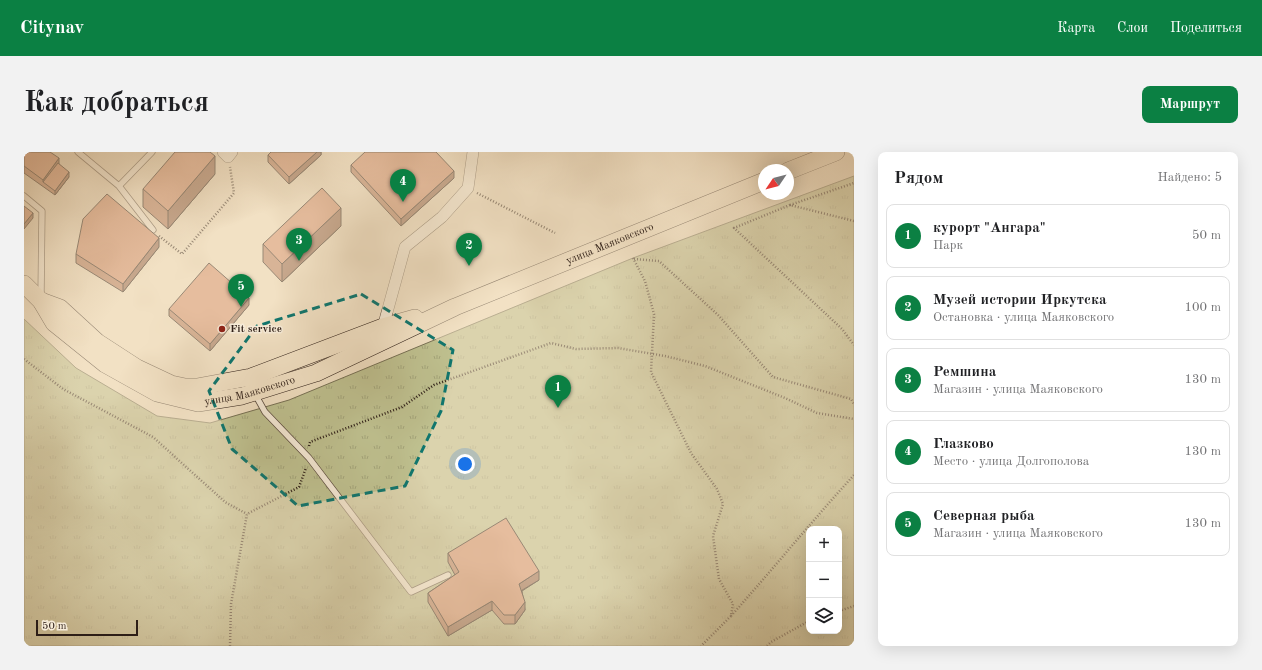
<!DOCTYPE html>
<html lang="ru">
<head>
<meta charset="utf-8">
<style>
  :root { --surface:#fff; --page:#f2f2f2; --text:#202124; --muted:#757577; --line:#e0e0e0; --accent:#0b8043 }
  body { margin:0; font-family:"Old Standard TT",serif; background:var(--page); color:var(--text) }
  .controls { position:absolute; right:12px; bottom:12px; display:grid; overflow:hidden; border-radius:8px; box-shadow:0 4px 16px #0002 }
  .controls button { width:36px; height:36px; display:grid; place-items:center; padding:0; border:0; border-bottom:1px solid var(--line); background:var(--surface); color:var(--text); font:20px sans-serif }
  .compass { position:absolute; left:734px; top:12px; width:36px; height:36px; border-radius:50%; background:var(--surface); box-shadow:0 4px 16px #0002; rotate:235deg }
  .scale { position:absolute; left:12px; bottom:10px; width:102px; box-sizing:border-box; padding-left:4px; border:2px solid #2d1e17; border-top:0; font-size:11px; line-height:14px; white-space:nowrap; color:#2d1e17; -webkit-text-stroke:3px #f7ecd9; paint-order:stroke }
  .you { position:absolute; left:441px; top:312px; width:14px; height:14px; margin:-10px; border:3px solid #fff; border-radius:50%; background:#1a73e8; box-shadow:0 0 0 6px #1a73e833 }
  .badge { display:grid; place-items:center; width:26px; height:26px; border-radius:50%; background:var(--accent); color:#fff; font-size:13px; font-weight:700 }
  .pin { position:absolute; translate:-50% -33px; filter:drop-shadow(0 1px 2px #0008) }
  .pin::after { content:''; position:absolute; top:21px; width:14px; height:12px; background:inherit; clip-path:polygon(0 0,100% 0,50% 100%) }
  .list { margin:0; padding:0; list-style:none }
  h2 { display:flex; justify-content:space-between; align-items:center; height:52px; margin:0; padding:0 16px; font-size:17px }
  h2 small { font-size:13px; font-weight:400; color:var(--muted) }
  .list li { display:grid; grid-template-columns:26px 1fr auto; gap:12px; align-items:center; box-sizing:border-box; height:64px; margin:0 8px 8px; padding:0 8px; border:1px solid var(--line); border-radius:8px }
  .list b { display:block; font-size:15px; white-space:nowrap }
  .list p { margin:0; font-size:13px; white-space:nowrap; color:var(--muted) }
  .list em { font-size:13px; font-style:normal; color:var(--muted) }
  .icon { flex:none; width:22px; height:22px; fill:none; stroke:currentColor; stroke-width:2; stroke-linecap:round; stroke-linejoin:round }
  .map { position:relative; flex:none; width:830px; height:494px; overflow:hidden; border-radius:8px }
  header { display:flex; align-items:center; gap:24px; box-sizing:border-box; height:56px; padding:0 20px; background:var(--accent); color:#fff }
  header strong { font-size:19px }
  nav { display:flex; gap:22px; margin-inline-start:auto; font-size:14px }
  .intro { display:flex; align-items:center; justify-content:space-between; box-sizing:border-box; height:96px; padding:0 24px }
  h1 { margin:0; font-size:28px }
  .button { padding:10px 18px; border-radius:8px; background:var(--accent); color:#fff; font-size:14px; font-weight:700 }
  main { display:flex; gap:24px; padding:0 24px }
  aside { flex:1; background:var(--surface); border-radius:8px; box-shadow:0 4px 16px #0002 }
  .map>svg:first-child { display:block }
  .park { fill:url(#park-tufts); stroke:#767054; fill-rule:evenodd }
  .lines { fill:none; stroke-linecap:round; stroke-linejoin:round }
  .service-casing { stroke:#5e4f42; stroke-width:7 }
  .minor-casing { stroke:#5e4f42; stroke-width:12 }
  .primary-casing { stroke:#2d1e17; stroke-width:18 }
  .path { stroke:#2d1e17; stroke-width:2.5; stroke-dasharray:1 2; stroke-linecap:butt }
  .service { stroke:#f7ecd9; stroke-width:5.5 }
  .minor { stroke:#f7ecd9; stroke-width:11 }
  .primary { stroke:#f2e1c4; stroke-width:17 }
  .wall { fill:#b97c5f; stroke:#2d1e17 }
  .shaded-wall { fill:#96654e; stroke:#2d1e17 }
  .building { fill:#d7906f; stroke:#2d1e17 }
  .marked { fill:none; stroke:#0f766e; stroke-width:3; stroke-dasharray:8 5; stroke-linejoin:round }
  .poi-dot { fill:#8f2418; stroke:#f7ecd9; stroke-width:1.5 }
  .labels { text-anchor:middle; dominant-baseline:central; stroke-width:3; stroke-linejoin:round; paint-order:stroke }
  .street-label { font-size:11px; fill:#2d1e17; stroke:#f7ecd9 }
  .poi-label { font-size:11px; font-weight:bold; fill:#2d1e17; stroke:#f7ecd9; text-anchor:start }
</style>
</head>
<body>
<header>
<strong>Citynav</strong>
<nav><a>Карта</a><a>Слои</a><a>Поделиться</a></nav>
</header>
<div class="intro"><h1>Как добраться</h1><a class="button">Маршрут</a></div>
<main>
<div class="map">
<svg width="830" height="494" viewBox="0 0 830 494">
  <defs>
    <pattern id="park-tufts" width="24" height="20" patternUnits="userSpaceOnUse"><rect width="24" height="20" fill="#bfc190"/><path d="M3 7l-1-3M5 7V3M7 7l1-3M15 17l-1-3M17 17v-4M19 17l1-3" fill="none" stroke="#a4a57b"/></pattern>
  </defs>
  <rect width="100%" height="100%" fill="#f2e1c4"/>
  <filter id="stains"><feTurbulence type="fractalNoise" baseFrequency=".005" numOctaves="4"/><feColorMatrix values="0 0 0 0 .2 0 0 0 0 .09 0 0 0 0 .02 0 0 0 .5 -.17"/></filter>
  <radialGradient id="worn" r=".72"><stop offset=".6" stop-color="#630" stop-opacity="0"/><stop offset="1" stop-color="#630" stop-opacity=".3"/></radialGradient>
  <!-- park -->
  <path class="park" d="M830 24V494H0V167L52 216 133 264 186 271 265 248 609 106ZM785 377H815V479H785Z"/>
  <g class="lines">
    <!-- service casing -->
    <g class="service-casing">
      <path id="service" d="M54 0 95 34 129 78
        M95 34 128 0
        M0 44 18 59 17 143
        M231 242 241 260 285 306 387 440 424 423"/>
    </g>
    <!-- minor casing -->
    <g class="minor-casing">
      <path id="minor" d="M199 0 204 5 208 0
        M359 175 381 95 418 65 444 36 449 0"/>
    </g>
    <!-- primary casing -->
    <g class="primary-casing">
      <g id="primary">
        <path d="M764 19 812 0"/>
        <path id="s1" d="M0 132 17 149 30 171 81 212 133 241 174 251 218 244 292 221 431 155 740 29"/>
        <path d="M17 149 36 156 73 190 113 216 147 232 161 235H173L227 225 359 175 391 166"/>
      </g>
    </g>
    <!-- path -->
    <path class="path" d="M453 41 531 81
      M766 53 830 31
      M830 69 766 53 710 76 818 177 830 193
      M135 84 158 102 210 41 206 15
      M609 106 621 129 630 162 627 220 667 301 693 337 699 352 689 384 695 427 709 452 707 464 677 494
      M610 107 635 109 694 163 749 225 827 247 830 252
      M0 207 39 237 129 285 201 350 223 362
      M285 294 286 290 378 255 410 233 527 191 552 197 594 196 641 204 681 214 761 246 793 261 830 267
      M815 459 830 454
      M707 464C749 417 788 369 830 323
      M206 494 207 452 223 362 275 335 282 316
      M743 494 747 490 785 469"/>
    <!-- service -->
    <use href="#service" class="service"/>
    <!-- minor -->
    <use href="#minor" class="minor"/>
    <!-- primary -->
    <use href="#primary" class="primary"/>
  </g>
  <!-- wall -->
  <path class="wall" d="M0 0 35 12 45 25 31 43 0 21Z
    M297 0V3L265 32 244 10V3Z
    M327 13 430 26 377 74 327 20Z
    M191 22 144 77 119 55V37Z
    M317 74 258 130 239 110V92Z
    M135 95 99 140 52 111V102Z
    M225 153 186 199 145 164V157Z
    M424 401 515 428 498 439 501 458 491 472H480L468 458 424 484 404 450V441L431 423 424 410Z"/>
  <!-- shaded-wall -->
  <path class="shaded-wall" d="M293 0H297V3L265 32V25Z
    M191 4V22L144 77V59Z
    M35 6V13L19 30V28Z
    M430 19V26L377 74V67Z
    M45 20V25L31 43V39Z
    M317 56V74L258 130V112Z
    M9 61V66L0 77V72Z
    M135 86V95L99 140V132Z
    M225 146V153L186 199V192Z
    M515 419V428L495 440V432Z
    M468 449V458L424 484V475Z
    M501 450V458L491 472V463Z"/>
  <!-- building -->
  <path class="building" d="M0 0H26L35 6 19 28 0 14Z
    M151 0H186L191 4 144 59 119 37Z
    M247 0H293L265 25 244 3Z
    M341 0H412L430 19 377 67 327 13Z
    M34 11 45 20 31 39 19 30Z
    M298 36 317 56 258 112 239 92Z
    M83 42 135 86 99 132 52 102 59 67Z
    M0 54 9 61 0 72Z
    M185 111 225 146 186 192 145 157Z
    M482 366 515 419 495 432 501 450 491 463H480L468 449 424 475 404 441 435 420 424 401Z"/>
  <!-- marked area -->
  <path d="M0 0H830V494H0ZM337 142 429 198 417 259 381 334 274 354 208 297 185 239 233 174Z" fill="#f2e1c4" fill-opacity=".55" fill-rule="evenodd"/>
  <path class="marked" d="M337 142 429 198 417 259 381 334 274 354 208 297 185 239 233 174Z"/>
  <!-- markers -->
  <circle class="poi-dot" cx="198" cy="177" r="4"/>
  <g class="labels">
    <!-- street labels -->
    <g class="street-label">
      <text stroke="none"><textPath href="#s1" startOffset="660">улица Маяковского</textPath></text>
      <text stroke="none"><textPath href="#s1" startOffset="270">улица Маяковского</textPath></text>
    </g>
    <!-- poi labels -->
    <g class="poi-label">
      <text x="206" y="177">Fit service</text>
    </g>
  </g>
  <rect width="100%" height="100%" filter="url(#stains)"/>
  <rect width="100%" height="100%" fill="url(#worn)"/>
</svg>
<div class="controls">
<button>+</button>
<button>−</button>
<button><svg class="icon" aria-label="layers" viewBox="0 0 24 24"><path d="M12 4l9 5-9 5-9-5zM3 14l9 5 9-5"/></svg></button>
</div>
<svg class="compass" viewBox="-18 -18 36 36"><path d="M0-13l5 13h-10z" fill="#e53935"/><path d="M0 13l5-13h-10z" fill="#757577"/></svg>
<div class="scale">50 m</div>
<div class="you"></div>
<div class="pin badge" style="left:534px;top:256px">1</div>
<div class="pin badge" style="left:445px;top:114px">2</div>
<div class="pin badge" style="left:275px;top:109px">3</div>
<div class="pin badge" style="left:379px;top:50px">4</div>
<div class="pin badge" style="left:217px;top:155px">5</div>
</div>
<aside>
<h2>Рядом<small>Найдено: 5</small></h2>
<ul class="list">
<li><span class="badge">1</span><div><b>курорт &quot;Ангара&quot;</b><p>Парк</p></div><em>50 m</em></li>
<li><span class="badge">2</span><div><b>Музей истории Иркутска</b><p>Остановка · улица Маяковского</p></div><em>100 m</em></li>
<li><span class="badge">3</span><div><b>Ремшина</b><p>Магазин · улица Маяковского</p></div><em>130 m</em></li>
<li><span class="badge">4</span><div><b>Глазково</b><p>Место · улица Долгополова</p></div><em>130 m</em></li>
<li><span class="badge">5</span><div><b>Северная рыба</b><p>Магазин · улица Маяковского</p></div><em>130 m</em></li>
</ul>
</aside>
</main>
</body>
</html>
